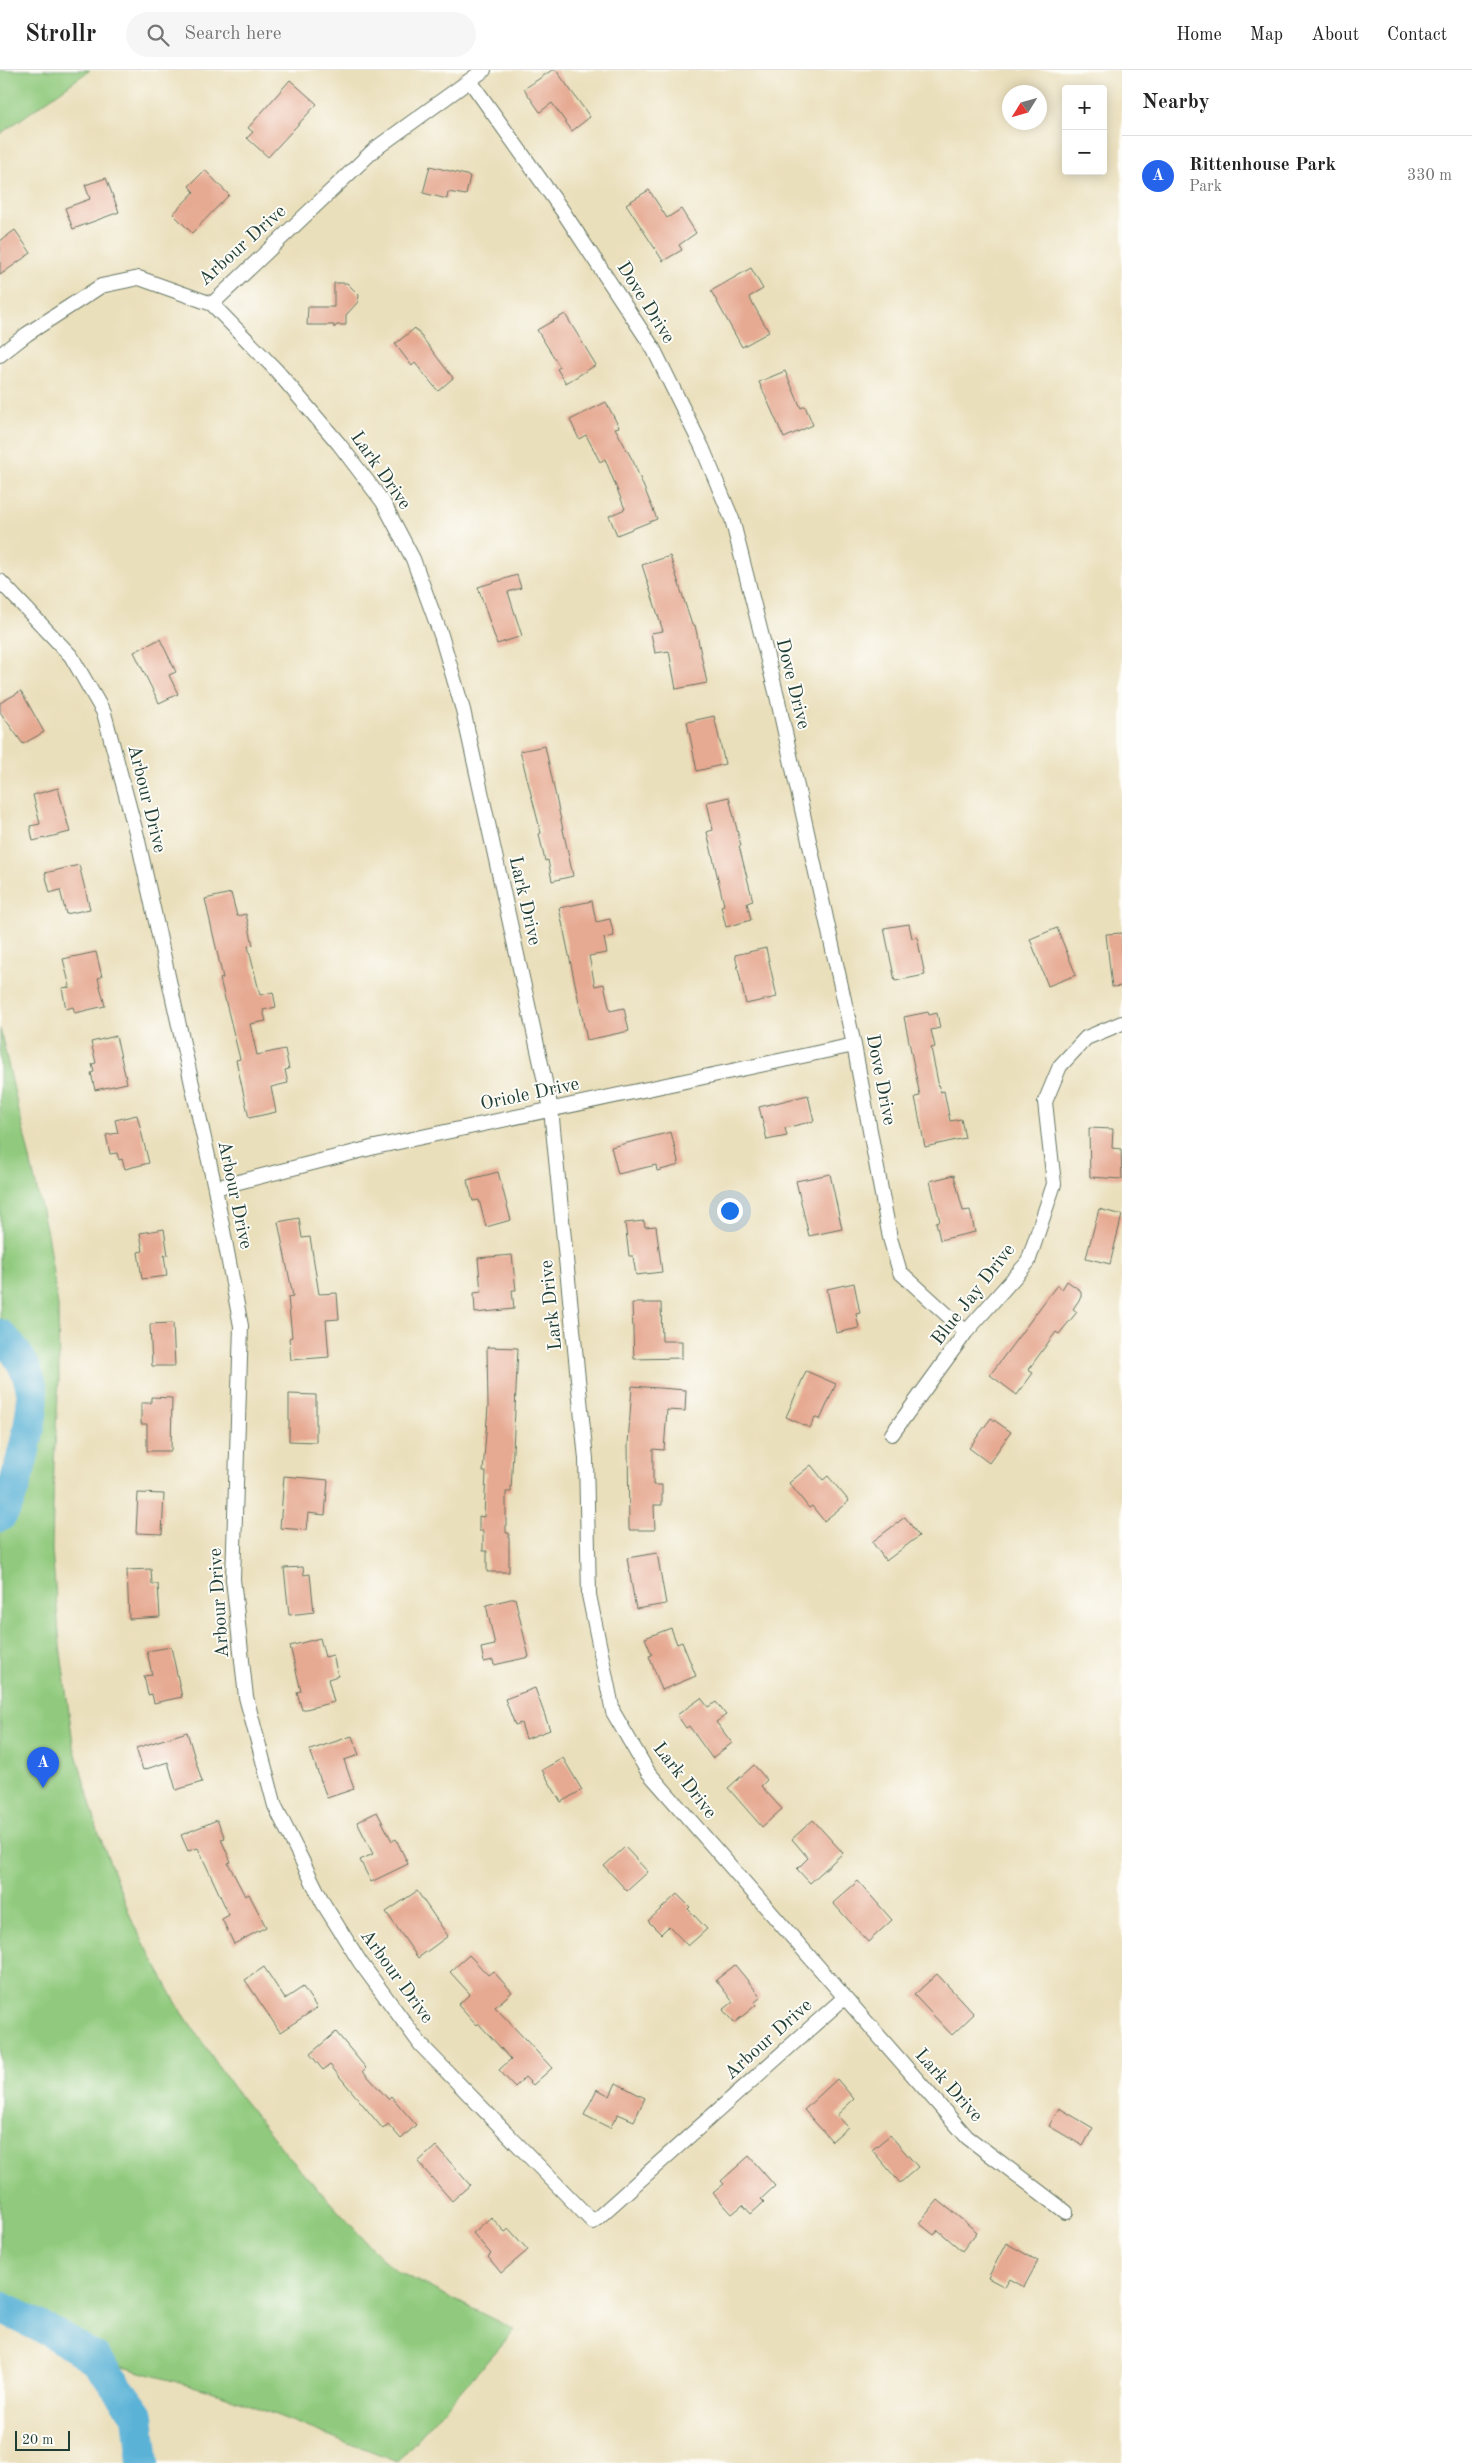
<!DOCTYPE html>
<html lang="en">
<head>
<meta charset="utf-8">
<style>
  :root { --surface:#fff; --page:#f6f6f6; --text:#222; --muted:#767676; --line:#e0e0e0; --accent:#2563eb }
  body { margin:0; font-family:"Old Standard TT",serif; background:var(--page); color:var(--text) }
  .controls { position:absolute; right:15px; top:15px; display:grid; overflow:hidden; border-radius:5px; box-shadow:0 2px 12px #0003 }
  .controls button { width:45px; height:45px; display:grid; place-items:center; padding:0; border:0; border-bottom:1px solid var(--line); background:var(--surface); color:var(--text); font:25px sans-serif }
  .compass { position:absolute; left:1002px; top:15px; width:45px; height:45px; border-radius:50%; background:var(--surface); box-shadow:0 2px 12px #0003; rotate:233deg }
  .scale { position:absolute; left:15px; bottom:12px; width:55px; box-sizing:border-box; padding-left:5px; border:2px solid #1f3d34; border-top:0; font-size:14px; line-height:18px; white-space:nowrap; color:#1f3d34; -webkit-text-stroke:4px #fdfcf7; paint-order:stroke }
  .you { position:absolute; left:729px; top:1140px; width:18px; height:18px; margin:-12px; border:4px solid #fff; border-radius:50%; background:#1a73e8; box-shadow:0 0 0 8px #1a73e833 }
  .badge { display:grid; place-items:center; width:32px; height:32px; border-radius:50%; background:var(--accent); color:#fff; font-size:16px; font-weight:700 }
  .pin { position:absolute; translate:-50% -41px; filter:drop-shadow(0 1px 2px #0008) }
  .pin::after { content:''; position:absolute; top:26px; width:18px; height:15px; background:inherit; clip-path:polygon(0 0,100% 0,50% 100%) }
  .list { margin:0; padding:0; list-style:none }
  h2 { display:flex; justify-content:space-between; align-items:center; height:65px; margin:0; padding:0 20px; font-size:21px }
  h2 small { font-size:16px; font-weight:400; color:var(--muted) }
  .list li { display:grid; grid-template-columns:32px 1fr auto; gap:15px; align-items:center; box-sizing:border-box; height:80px; padding:0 20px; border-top:1px solid var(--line) }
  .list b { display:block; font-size:19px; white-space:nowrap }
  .list p { margin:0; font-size:16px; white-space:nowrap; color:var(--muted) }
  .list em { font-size:16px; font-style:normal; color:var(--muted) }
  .icon { flex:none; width:28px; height:28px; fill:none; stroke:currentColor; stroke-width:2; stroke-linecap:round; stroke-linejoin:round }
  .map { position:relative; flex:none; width:1122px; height:2393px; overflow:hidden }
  header { display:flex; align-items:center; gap:30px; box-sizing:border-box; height:70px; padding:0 25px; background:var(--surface); border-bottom:1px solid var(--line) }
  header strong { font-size:24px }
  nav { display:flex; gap:28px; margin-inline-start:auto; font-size:18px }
  .search { width:350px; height:45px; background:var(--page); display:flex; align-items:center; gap:12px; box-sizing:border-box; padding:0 18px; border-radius:28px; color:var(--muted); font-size:19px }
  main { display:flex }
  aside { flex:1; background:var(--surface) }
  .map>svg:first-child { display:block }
  .green { fill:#91ca7e; stroke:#588459 }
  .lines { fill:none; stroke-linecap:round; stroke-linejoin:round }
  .river { stroke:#5ab2d7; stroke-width:32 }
  .building { fill:#e6a991 }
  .minor-casing { stroke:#667663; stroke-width:16 }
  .minor { stroke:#fff; stroke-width:14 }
  .labels { text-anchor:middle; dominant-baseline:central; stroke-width:4; stroke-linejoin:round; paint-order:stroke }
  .street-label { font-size:19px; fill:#1f3d34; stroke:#fdfcf7 }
</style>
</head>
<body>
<header>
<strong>Strollr</strong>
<div class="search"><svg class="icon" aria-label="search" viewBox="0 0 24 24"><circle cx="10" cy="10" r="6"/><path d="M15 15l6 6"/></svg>Search here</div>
<nav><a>Home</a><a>Map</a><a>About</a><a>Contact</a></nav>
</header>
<main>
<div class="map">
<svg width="1122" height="2393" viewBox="0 0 1122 2393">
  <rect width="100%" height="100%" fill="#fdfcf7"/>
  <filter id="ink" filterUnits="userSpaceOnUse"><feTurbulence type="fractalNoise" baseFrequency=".02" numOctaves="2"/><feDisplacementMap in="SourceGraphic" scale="10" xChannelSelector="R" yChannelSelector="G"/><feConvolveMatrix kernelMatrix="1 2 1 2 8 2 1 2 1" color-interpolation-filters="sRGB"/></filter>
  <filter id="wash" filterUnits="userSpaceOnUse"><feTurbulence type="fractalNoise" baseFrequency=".0096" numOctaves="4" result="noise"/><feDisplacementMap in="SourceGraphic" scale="20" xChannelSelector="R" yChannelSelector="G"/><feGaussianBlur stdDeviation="1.12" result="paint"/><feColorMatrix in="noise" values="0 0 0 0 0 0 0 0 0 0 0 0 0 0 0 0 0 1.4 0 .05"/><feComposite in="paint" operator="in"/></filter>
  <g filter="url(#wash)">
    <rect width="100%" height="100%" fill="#eadfbb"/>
    <!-- green -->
    <path class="green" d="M0 0H90L0 64Z
      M0 959 47 1163 58 1236 59 1309 54 1393 52 1480 60 1575 73 1673 99 1764 133 1853 178 1936 232 2016 289 2087 379 2186 397 2201 515 2260 397 2392 224 2325 97 2290 0 2238V1446C14 1433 36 1340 32 1321 28 1299 16 1279 0 1265Z"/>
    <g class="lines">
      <!-- river -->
      <path class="river" d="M0 1265C16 1279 28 1299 32 1321 36 1340 14 1433 0 1446
        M0 2237 53 2263 97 2290 138 2345 143 2393"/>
    </g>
    <g id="blocks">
      <!-- building -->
      <path class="building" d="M552 0H556L590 47 572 61 552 33 540 42 524 19Z
        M290 10 317 34 268 87 247 68 253 62 248 58Z
        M430 96 470 106 466 125 448 122 447 129 423 123Z
        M205 100 229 125 192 163 173 144 194 122 189 116Z
        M106 108 119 142 73 159 65 138 90 129 85 115Z
        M649 120 667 148 681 139 696 163 679 175 682 180 663 191 626 134Z
        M15 160 31 183 0 205V171Z
        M751 198 763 219 749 227 769 262 742 277 711 221Z
        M334 213H347L359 225 358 232 346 245V255H337L334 258V255H307L308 237H334Z
        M565 244 596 295 566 313 557 299 560 297 537 260Z
        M415 258 453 308 438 321 415 293 412 296 395 274Z
        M785 301 801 338 805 336 813 355 784 368 759 312Z
        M606 332 619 357 615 358 633 391 657 449 617 465 609 446 625 439 605 389 600 392 586 365 579 369 570 350Z
        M670 486 692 555H695L707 613 676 619 669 581 655 583 651 563 663 561 642 495Z
        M517 505 521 518 508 522 522 566 497 574 478 517Z
        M160 569 176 602 169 605 178 624 159 633 134 582Z
        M21 621 44 662 23 674 0 642V633Z
        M714 646 725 694 697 701 687 652Z
        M545 676 573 806 552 811 548 790 545 791 539 764 541 763 520 681Z
        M58 718 70 762 33 771 30 756 40 754 33 725Z
        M729 727 741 776H739L753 831 747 833 751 850 726 857 721 836 724 835 707 762 713 760 707 732Z
        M79 795 90 839 66 844 60 820 50 823 45 803Z
        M231 823 237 846 246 844 253 875 248 876 260 925 273 922 276 937 263 940 266 951 250 954 257 985 285 979 289 999 285 1000 288 1013 271 1017 276 1042 249 1048 236 990 240 989 220 909 223 908 205 829Z
        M592 831 596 852 610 849 614 866 604 868 607 883 589 886 595 916 604 914 610 941 624 938 629 961 587 970 559 838Z
        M909 854 912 868 917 867 925 905 895 911 884 858Z
        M1057 858 1076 905 1048 916 1030 869Z
        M1122 863V916L1112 917 1106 864Z
        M766 878 777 927 746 934 735 885Z
        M96 882 102 907 98 908 105 936 75 943 73 937 66 939 62 918 70 917 63 889Z
        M928 942 929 945 937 943 940 958 931 960 935 977 931 978 940 1022 944 1021 950 1051 961 1049 965 1068 925 1077 915 1027 920 1026 904 947Z
        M116 966 127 1013 95 1020 91 1003 94 1002 92 994 96 993 91 972Z
        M808 1025 814 1051 785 1058 787 1066 767 1070 759 1037Z
        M137 1045 149 1093 125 1099 122 1089 119 1090 117 1083 110 1084 106 1065 118 1063 115 1050Z
        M1089 1058 1113 1059 1112 1078 1121 1079 1122 1109 1090 1107Z
        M671 1062 679 1095 657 1101 656 1095 618 1104 611 1077Z
        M498 1102 511 1150 486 1157 479 1130 473 1131 467 1110Z
        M830 1104 842 1159 809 1166 796 1111Z
        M954 1105 963 1141 970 1140 975 1162 940 1170 936 1152 940 1151 930 1111Z
        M1099 1139 1122 1145 1110 1194 1086 1188Z
        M299 1148 302 1168 310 1167 319 1224 337 1223 339 1249 326 1250 329 1287 291 1290 289 1268 292 1267 288 1227 293 1226 278 1152Z
        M644 1151 645 1157 656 1156 662 1202 636 1205 633 1186H629L625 1153Z
        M164 1159 168 1185H164L167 1206 142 1209 138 1182 143 1181 140 1163Z
        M512 1185 516 1220H512L514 1239 475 1243 474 1223 481 1222 478 1188Z
        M1067 1211 1081 1221V1227L1073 1239 1077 1242 1059 1264 1056 1262 1028 1300 1033 1303 1017 1325 990 1305 1057 1215 1062 1219Z
        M854 1213 860 1243 856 1244 859 1258 836 1263 827 1219Z
        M632 1233H661L662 1271H682V1288L634 1289Z
        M173 1253 175 1296H152L150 1254Z
        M487 1277 518 1278 511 1422H506V1463H509V1502H487V1481H483V1461H479V1446L484 1447 486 1402H483L488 1336Z
        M806 1301 836 1314 820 1350 815 1347 810 1358 786 1347Z
        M632 1316 686 1320 685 1341 667 1340 664 1380 653 1379V1415H662V1435H654L655 1460H629L628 1374Z
        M289 1324 316 1325V1372L289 1371Z
        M151 1327 172 1328 171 1381H147V1354H141V1333H151Z
        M991 1348 1011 1362 989 1393 969 1378Z
        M811 1395 823 1410 828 1406 849 1431 824 1451 812 1436 809 1438 789 1413Z
        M284 1406 328 1410 325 1445 308 1443 306 1460 280 1458Z
        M138 1423 164 1424 162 1464 136 1463Z
        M905 1447 919 1466 886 1491 872 1472Z
        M657 1483 666 1534 636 1539 627 1488Z
        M303 1497 304 1505 310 1504 314 1542 289 1545 284 1498Z
        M151 1499 152 1514H158L160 1547 129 1549 127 1500Z
        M515 1528 529 1587 494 1595 493 1590 484 1592 481 1578 495 1575 486 1535Z
        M671 1558 677 1574 682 1572 696 1606 662 1620 649 1586 652 1585 645 1568Z
        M320 1568 325 1587 333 1585 338 1606 328 1609 334 1632 302 1640 297 1622 301 1621 290 1576Z
        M171 1577 182 1627 154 1633 152 1624 148 1625 144 1606 152 1605 147 1581Z
        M535 1618 550 1660 526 1669 521 1653 515 1655 505 1629Z
        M701 1628 708 1637 716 1632 726 1645 716 1652 732 1673 712 1688 689 1656 686 1658 677 1645Z
        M187 1662 202 1712 176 1720 168 1692 143 1700 136 1678Z
        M352 1666 359 1685 344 1690 354 1719 327 1728 310 1680Z
        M563 1688 582 1720 561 1732 542 1700Z
        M754 1695 767 1710 761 1716 782 1739 762 1757 728 1718Z
        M377 1742 392 1771 396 1769 408 1794 371 1812 360 1790 373 1784 357 1752Z
        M217 1750 225 1768 221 1769 231 1792 228 1793 245 1826 249 1824 266 1857 234 1874 222 1849 229 1845 198 1778 188 1781 181 1765Z
        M813 1750 843 1783 810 1813 797 1799 808 1788 792 1769Z
        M625 1777 648 1802 627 1821 604 1796Z
        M858 1811 892 1850 868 1872 833 1833Z
        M417 1821 448 1866 418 1888 386 1842Z
        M677 1824 690 1837 688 1839 707 1859 688 1876 669 1856 661 1864 648 1851Z
        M469 1885 488 1905 493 1901 512 1922 495 1937 552 1998 533 2015 525 2007 515 2017 499 2000 511 1989 478 1953 476 1955 458 1935 470 1924 450 1902Z
        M735 1895 761 1927 754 1933 756 1935 734 1953 723 1940 733 1932 716 1910Z
        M264 1897 285 1929 303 1917 317 1938 280 1962 245 1910Z
        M937 1904 974 1944 952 1965 914 1925Z
        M336 1962 366 1998 363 2001 388 2029 391 2026 416 2055 401 2069 388 2054 383 2059 330 1995 323 2000 310 1984Z
        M837 2009 854 2029 837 2045 848 2057 832 2071 804 2040Z
        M616 2013 645 2028 634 2051 618 2044 610 2058 584 2045 597 2019 610 2026Z
        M1059 2038 1093 2058 1083 2076 1049 2056Z
        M890 2065 918 2097 900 2113 872 2080Z
        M436 2076 470 2115 452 2131 418 2092Z
        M749 2086 775 2116 761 2129 764 2132 751 2144 743 2135 732 2144 713 2123 724 2114 721 2111Z
        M938 2130 977 2162 962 2181 938 2160 934 2165 919 2153Z
        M491 2147 505 2162 509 2159 528 2180 501 2203 488 2187 491 2184 473 2163Z
        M1006 2173 1038 2191 1024 2217 1010 2209 1005 2217 988 2208Z"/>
    </g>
  </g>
  <g filter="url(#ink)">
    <use href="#blocks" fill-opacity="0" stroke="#667663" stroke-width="1"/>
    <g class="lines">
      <!-- minor casing -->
      <g class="minor-casing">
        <path id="minor" d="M470 11 562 140 653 278 702 377 732 449 777 626 854 975 890 1168 900 1202 966 1262
          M212 234 375 79 484 0
          M0 285 27 264 101 216 139 208 212 234 276 300 339 374 383 432 413 489 441 565 463 640 551 1039 586 1389 589 1525 613 1642 648 1702 967 2067 1066 2142
          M0 511 71 586 104 643 137 766 215 1118 241 1256 233 1509 246 1627 275 1736 323 1833 360 1892 421 1975 593 2152 844 1928
          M215 1118 375 1077 854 975
          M892 1364 966 1262 1028 1192 1054 1114 1045 1032 1060 996 1086 968 1122 953"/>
      </g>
      <!-- minor -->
      <use href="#minor" class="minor"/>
    </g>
  </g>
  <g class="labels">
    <!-- street labels -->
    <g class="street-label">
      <text transform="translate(243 176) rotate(-42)">Arbour Drive</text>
      <text transform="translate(645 233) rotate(58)">Dove Drive</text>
      <text transform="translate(380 401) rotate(55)">Lark Drive</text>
      <text transform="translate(792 614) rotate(76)">Dove Drive</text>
      <text transform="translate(146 729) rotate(76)">Arbour Drive</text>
      <text transform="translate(524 831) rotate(77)">Lark Drive</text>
      <text transform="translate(880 1010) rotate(79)">Dove Drive</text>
      <text transform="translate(530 1025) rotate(-12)">Oriole Drive</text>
      <text transform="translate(234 1125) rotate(78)">Arbour Drive</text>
      <text transform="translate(974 1225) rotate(-52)">Blue Jay Drive</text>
      <text transform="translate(552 1235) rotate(-96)">Lark Drive</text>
      <text transform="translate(220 1533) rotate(-94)">Arbour Drive</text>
      <text transform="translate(684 1711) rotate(52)">Lark Drive</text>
      <text transform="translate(396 1907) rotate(54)">Arbour Drive</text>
      <text transform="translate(769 1970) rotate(-42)">Arbour Drive</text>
      <text transform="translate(948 2016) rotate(48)">Lark Drive</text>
    </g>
  </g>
</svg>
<div class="controls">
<button>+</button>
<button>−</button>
</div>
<svg class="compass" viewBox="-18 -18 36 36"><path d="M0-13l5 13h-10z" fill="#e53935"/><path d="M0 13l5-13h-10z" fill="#767676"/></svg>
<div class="scale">20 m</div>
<div class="you"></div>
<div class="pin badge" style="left:43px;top:1718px">A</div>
</div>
<aside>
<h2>Nearby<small></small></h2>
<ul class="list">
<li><span class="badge">A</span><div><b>Rittenhouse Park</b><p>Park</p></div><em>330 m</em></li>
</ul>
</aside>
</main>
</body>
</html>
